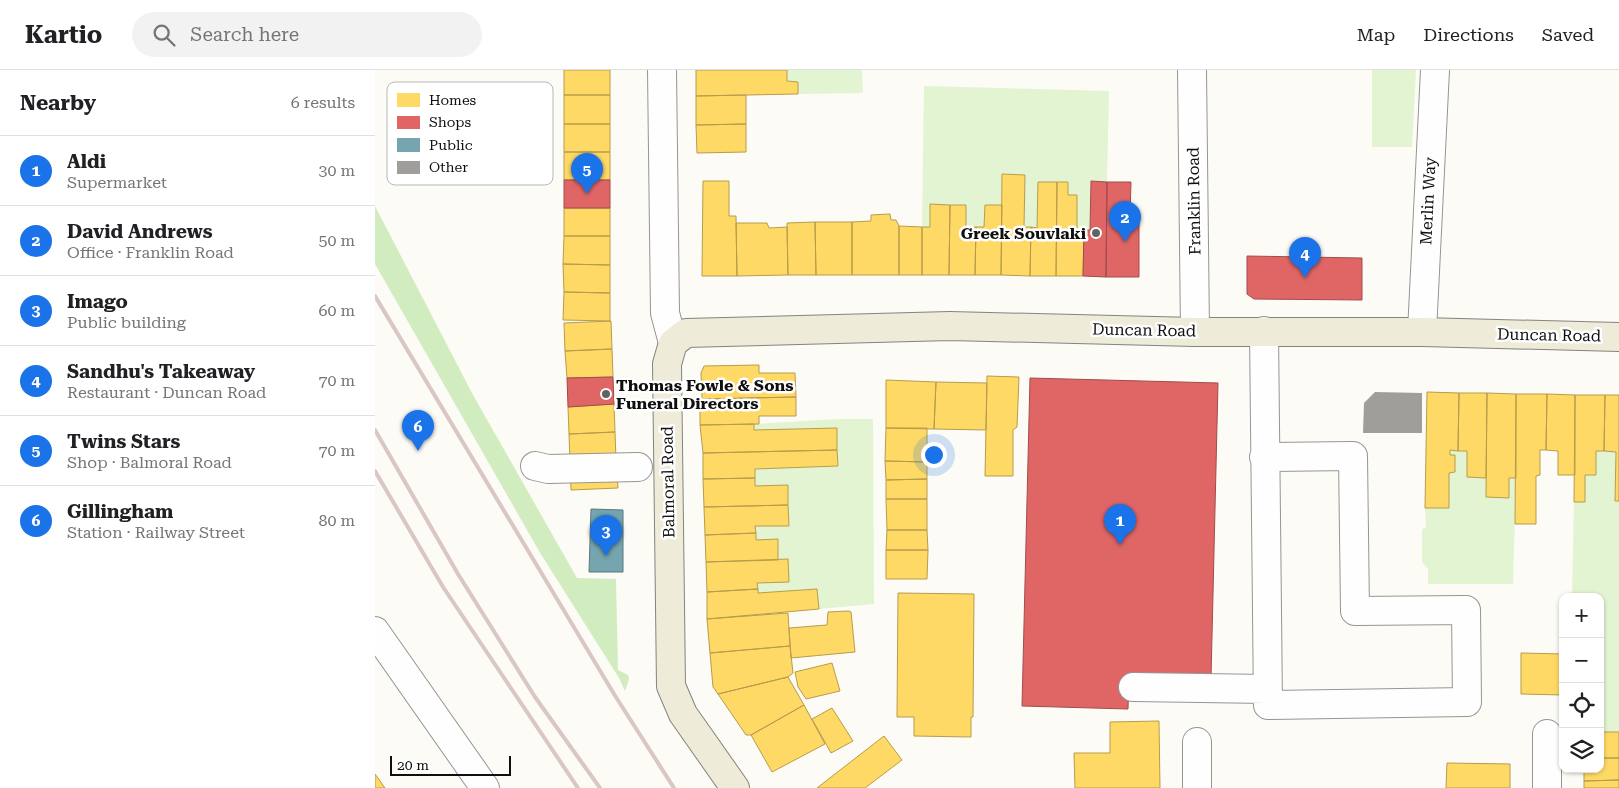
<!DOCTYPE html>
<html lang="en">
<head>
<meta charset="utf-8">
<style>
  :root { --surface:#fff; --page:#f2f2f2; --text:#202124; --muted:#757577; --line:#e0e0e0; --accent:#1a73e8 }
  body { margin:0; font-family:"Roboto Serif",serif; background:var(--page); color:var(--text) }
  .controls { position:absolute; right:15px; bottom:15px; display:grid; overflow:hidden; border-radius:10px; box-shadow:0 1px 4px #0004 }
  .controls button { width:45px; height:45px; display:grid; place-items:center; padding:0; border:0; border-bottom:1px solid var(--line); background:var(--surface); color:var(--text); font:25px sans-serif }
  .scale { position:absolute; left:15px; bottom:12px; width:121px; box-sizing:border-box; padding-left:5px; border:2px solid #0f0f0f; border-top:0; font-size:14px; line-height:18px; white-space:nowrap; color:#0f0f0f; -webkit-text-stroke:4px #fff; paint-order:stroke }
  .you { position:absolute; left:558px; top:384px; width:18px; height:18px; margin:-12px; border:4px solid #fff; border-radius:50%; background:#1a73e8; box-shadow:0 0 0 8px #1a73e833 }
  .badge { display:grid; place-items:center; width:32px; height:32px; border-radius:50%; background:var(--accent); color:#fff; font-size:16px; font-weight:700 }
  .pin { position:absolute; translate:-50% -41px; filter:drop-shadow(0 1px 2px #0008) }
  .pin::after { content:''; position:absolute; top:26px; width:18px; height:15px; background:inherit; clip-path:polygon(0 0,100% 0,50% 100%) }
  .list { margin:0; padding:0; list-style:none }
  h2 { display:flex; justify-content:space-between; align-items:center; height:65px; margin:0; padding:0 20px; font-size:21px }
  h2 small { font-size:16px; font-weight:400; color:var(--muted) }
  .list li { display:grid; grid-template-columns:32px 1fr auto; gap:15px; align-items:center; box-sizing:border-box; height:70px; padding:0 20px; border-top:1px solid var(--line) }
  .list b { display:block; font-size:19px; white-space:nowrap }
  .list p { margin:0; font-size:16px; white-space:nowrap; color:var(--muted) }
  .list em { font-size:16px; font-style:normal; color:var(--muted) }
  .icon { flex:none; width:28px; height:28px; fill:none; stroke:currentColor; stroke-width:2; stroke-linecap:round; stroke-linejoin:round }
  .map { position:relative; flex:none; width:1244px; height:718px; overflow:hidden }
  header { display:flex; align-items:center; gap:30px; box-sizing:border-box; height:70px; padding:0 25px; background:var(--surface); border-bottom:1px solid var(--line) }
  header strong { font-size:24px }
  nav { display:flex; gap:28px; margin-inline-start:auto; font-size:18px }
  .search { width:350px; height:45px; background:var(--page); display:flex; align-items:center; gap:12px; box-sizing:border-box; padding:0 18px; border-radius:28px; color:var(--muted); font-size:19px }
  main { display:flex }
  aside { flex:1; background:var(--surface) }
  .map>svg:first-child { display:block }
  .green { fill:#e2f4d2 }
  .forest { fill:#d1edc0 }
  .homes { fill:#ffd966; stroke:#b79c4c }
  .shops { fill:#e06666; stroke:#a14c4c }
  .public { fill:#76a5af; stroke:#57787f }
  .building { fill:#a09e9a }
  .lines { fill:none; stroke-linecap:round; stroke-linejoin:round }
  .minor-casing { stroke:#969593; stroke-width:30 }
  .major-casing { stroke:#838380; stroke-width:30 }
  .minor { stroke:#fffefe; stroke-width:28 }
  .major { stroke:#eeebd9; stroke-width:28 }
  .rail { stroke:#dac6c4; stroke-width:4 }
  .poi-dot { fill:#626260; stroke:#fff; stroke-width:2 }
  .labels { text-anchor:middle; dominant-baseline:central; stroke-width:5; stroke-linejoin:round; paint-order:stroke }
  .street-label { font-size:16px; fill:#0f0f0f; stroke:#fff }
  .poi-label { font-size:16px; font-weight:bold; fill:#0f0f0f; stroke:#fff; text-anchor:end }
  .key { fill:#fff; stroke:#b7b7b7; stroke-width:1 }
  .key-label { font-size:14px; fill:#0f0f0f }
</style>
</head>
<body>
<header>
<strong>Kartio</strong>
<div class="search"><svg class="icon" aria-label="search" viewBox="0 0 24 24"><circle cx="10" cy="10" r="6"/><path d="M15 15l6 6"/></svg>Search here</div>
<nav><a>Map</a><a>Directions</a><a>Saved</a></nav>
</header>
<main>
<aside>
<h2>Nearby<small>6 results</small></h2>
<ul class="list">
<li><span class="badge">1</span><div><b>Aldi</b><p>Supermarket</p></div><em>30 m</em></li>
<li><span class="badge">2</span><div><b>David Andrews</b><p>Office · Franklin Road</p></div><em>50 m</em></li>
<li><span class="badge">3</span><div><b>Imago</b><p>Public building</p></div><em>60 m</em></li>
<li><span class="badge">4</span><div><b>Sandhu's Takeaway</b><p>Restaurant · Duncan Road</p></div><em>70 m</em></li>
<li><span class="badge">5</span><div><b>Twins Stars</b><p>Shop · Balmoral Road</p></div><em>70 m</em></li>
<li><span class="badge">6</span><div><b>Gillingham</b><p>Station · Railway Street</p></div><em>80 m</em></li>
</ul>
</aside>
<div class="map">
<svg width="1244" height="718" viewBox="0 0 1244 718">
  <rect width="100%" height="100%" fill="#fcfbf5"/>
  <!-- green -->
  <path class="green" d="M412 0H487L488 23 423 24V12L412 11Z
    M997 0H1041L1037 77H997Z
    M549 16 734 21 732 112H716L715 160H702V125H693V112H663L662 158 649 157 650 105 628 104 627 135H610L609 157H591L590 135 556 134 555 157H547Z
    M463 349H498L499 534 444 539 442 519 383 523 382 513 414 511 413 489 403 490V469L381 470 380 456H413L412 415 380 416V399L462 396V359L379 360V354Z
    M1075 380 1092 381V407L1111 408V427H1134V408H1141L1138 514H1053V499L1047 492V459L1051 458 1050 438 1074 403 1080 402V386L1075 385Z
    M1221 381 1241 382 1240 431H1244V662H1225V527H1197L1199 432H1210V405H1221Z"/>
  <!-- forest -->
  <path class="forest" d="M0 136 98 325 202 508 241 509 243 600 253 605 254 609 250 621 244 608 164 481 0 194Z"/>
  <!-- homes -->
  <path class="homes" d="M189 0H235V25H189Z
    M321 0H412V11L423 12V24L321 26Z
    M189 25H235V54H189Z
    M371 25V54L321 55V26Z
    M189 54H235V82H189Z
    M371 54V82L322 83 321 55Z
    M189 82H235V110H189Z
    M627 104 650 105 649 157H656L655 206 626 205Z
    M328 111H354V146H361L362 206H327Z
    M663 112H682L681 206H655L656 157 662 158Z
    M682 112H693V125H702V160H709L708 206H681Z
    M555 134 575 135 574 205H547V157H555Z
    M575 135H591V157H601L600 205H574Z
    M610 135H627L626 205H600L601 157H609Z
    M189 138H235V166H189Z
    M515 144 516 150H521L524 156V205H477V152L496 151V145Z
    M440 152H477V205H441Z
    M440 152 441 205H413L412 153Z
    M361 153H392L394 158 412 157 413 205 362 206Z
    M524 156 547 157V205H524Z
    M189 166H235V195L188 194Z
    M188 194 235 195V223L189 222Z
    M189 222 235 223V251L188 250Z
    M236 251 237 279 190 281 189 253Z
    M237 279 238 307 192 308 190 281Z
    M384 295V303H420L421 327 327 329 326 303 329 296Z
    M612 306 644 307 642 357 638 360V406H610Z
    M511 310 561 312 559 359 511 358Z
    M561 312 612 313 611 360 559 359Z
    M1052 322 1084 323 1083 381 1075 380V385H1080V402L1074 403V438H1050Z
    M1084 323H1112L1111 408 1092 407V381H1083Z
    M1112 323 1141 324V408H1134V428L1111 427Z
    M1141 324H1172L1171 380H1165V405L1161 406V454H1140Z
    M1172 324 1200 325V405H1183V381L1171 380Z
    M1200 325H1230L1229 381H1221V405H1210V432H1199Z
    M1230 325H1244V431H1240L1241 382 1229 381Z
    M421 327V346H384V354L325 355V334L327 329Z
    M239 334 240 362 194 364 193 337Z
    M379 354V360L462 358V380L328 383 325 355Z
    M511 358H552V392L510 391Z
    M240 362 241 390 195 392 194 364Z
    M462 380 463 396 380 399V408L328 409V383Z
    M241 390 243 418 196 420 195 392Z
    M510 391 552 392V409L511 410Z
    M380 408V416L413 415V435L329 437 328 409Z
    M552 409V429H511V410Z
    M511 429H552V460H512Z
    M413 435 414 456H380L381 463 330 465 329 437Z
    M512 460H552L553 480H511Z
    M381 463V470L403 469V490L331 492 330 465Z
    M511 480H553L552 509H511Z
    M413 489 414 512 382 513 383 519 332 522 331 492Z
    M383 519V523L442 519 444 539 332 549V522Z
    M523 523 599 524 598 647H596V667L539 666V647H522Z
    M474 541 476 542 480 582 416 588 414 558 452 555 453 542Z
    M413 543 415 576 335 583 332 549Z
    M415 576 418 603 413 607 343 624 338 617 335 583Z
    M1146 583 1188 584V625L1146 624Z
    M457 593 465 621 431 629 423 617 420 602Z
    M413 607 429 635 376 665H371L343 624Z
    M429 635 450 674 397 702 376 665Z
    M457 638 478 671 456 683 437 649Z
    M784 651 785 718H700L699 683H735V652Z
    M1225 662H1244V688H1225Z
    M509 666 527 690 490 718H442Z
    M1225 688H1244V710L1209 711V699H1225Z
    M1072 693 1135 694V718H1071Z
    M0 704 10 718H0Z
    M1244 710V718H1209V711Z"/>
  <!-- shops -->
  <path class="shops" d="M189 110H235V138H189Z
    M716 111 732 112 731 207 708 206 709 160H715Z
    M732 112H756L755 146 764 148V207H731Z
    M872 186 987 188V230L879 229 872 224Z
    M238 307 239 334 193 337 192 308Z
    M655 308 843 313 836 608 754 606 753 639 647 636Z"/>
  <!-- public -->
  <path class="public" d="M216 439 248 440V502H214Z"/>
  <!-- building -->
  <path class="building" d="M1000 322 1047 323V363H988L989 333Z"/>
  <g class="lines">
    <!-- minor casing -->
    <g class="minor-casing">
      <path id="minor" d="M287 0 290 243 298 273
        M817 0 820 262
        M889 261 893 635 1092 632 1091 540 980 541 978 386 889 387
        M1047 262 1060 0
        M160 396 173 399 263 397
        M0 561 110 718
        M758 617 892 619
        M822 718V672
        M1172 718V664"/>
    </g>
    <!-- major casing -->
    <g class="major-casing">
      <path id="major" d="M360 718 308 644 296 616 292 294 298 273 311 263 575 256 820 262H1047L1244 267"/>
    </g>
    <!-- minor -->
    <use href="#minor" class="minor"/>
    <!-- major -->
    <use href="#major" class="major"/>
    <!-- rail -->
    <path class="rail" d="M0 226 239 624 299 718
      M0 360 83 504 160 627 225 718
      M0 401 68 517 203 718"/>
  </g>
  <!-- markers -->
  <g class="poi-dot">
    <circle cx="721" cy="163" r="5"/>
    <circle cx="231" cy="324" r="5"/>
  </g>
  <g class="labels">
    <!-- street labels -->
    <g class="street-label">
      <text transform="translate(819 131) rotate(-91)">Franklin Road</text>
      <text transform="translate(1053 131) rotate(-87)">Merlin Way</text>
      <text transform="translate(769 260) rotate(1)">Duncan Road</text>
      <text transform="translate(1174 265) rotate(1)">Duncan Road</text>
      <text transform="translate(293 412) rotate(-91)">Balmoral Road</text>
    </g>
    <!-- poi labels -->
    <g class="poi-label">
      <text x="711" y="163">Greek Souvlaki</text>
      <text x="241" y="315" text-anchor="start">Thomas Fowle &amp; Sons<tspan x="241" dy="18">Funeral Directors</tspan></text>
    </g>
  </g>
  <!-- legend -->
  <rect x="12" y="12" width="166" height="103" rx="8" class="key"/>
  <rect x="22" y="23" width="23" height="14" fill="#ffd966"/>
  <rect x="22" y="46" width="23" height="13" fill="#e06666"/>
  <rect x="22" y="68" width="23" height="14" fill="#76a5af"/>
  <rect x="22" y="91" width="23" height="13" fill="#a09e9a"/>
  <g class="key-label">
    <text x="54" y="35">Homes</text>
    <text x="54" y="57">Shops</text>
    <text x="54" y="80">Public</text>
    <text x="54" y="102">Other</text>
  </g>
</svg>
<div class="controls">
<button>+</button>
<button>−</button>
<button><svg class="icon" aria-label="locate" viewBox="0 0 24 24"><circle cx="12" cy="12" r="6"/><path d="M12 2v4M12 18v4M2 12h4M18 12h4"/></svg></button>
<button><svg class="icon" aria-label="layers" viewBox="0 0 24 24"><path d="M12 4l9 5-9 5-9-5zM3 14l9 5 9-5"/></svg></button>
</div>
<div class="scale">20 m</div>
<div class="you"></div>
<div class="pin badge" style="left:745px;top:475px">1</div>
<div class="pin badge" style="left:750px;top:172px">2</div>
<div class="pin badge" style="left:231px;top:486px">3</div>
<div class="pin badge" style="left:930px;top:208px">4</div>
<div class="pin badge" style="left:212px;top:124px">5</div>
<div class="pin badge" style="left:43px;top:381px">6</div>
</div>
</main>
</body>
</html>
